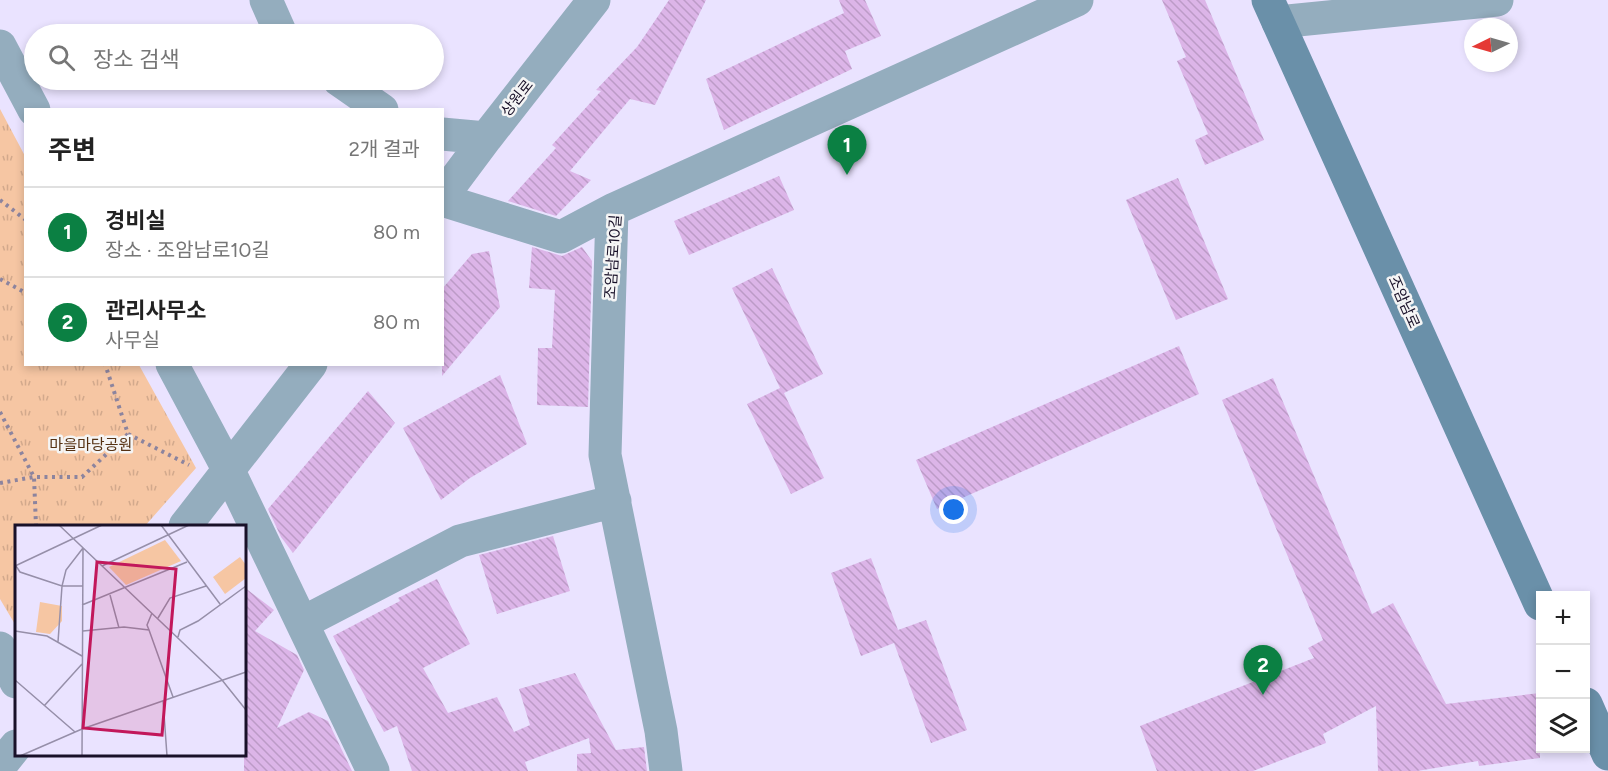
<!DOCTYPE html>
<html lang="ko">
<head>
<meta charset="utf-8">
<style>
  :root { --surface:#fff; --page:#f2f2f2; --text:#222; --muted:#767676; --line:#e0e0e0; --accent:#0b8043 }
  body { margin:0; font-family:Figtree,"Noto Sans KR",sans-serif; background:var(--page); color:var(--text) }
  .controls { position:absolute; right:18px; bottom:18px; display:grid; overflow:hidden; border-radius:0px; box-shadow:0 3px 9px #0003 }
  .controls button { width:54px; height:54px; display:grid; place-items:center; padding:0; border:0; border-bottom:2px solid var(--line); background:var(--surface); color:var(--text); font:30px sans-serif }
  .compass { position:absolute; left:1464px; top:18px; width:54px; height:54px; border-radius:50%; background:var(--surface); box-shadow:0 3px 9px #0003; rotate:265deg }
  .you { position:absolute; left:954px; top:510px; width:21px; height:21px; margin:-15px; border:4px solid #fff; border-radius:50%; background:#1a73e8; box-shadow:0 0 0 9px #1a73e833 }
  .badge { display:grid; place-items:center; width:39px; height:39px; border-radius:50%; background:var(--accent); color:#fff; font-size:20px; font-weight:700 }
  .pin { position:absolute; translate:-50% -50px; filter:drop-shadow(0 2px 3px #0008) }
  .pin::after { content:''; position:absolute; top:32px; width:21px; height:18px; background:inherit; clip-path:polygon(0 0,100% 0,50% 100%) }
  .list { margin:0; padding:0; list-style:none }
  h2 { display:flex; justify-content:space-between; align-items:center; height:78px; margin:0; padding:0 24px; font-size:26px }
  h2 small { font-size:20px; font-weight:400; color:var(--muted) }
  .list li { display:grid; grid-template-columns:39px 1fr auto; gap:18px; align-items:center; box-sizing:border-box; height:90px; padding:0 24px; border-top:2px solid var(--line) }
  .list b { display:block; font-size:22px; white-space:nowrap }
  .list p { margin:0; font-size:20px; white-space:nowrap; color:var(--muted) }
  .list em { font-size:20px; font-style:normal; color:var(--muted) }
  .icon { flex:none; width:33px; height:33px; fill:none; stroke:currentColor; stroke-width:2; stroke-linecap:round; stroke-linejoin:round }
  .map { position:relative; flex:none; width:1608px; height:771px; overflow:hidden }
  .search { position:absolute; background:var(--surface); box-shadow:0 3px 9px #0003; left:24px; top:24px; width:420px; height:66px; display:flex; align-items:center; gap:15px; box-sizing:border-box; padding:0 21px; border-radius:33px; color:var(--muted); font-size:22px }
  .panel { position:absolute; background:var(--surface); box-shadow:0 3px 9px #0003; left:24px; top:108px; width:420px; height:258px; border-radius:0px }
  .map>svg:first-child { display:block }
  .grass { fill:url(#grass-tufts) }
  .building { fill:url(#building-back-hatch) }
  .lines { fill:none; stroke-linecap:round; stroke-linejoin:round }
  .path { stroke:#8c849e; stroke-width:4; stroke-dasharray:3 4.5; stroke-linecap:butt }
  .street { stroke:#94adbe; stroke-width:33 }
  .secondary { stroke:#6a90a9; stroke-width:33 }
  .labels { text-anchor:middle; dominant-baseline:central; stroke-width:5; stroke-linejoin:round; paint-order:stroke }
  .street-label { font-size:15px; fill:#191129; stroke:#f5f5f5 }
  .park-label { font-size:15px; fill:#563213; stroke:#f5f5f5 }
  .inset-road { fill:none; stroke:#968fa9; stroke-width:1.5 }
  .view { fill:#c2185b; fill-opacity:0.15; stroke:#c2185b; stroke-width:3 }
  .inset-edge { fill:none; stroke:#191129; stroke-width:3 }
</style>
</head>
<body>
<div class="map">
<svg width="1608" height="771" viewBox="0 0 1608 771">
  <defs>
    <pattern id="grass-tufts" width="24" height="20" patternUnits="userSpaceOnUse" patternTransform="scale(1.5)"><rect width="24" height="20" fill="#f6c6a3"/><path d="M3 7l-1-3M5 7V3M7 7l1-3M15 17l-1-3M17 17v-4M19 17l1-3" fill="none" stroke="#d2a98c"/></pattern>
    <pattern id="building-back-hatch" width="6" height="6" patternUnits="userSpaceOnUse" patternTransform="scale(1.5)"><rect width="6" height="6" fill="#dcb5e8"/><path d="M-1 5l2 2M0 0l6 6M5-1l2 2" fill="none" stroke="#bc9bc7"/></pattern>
  </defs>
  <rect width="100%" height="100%" fill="#eae3ff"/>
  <!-- grass -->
  <path class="grass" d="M0 109 25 156 26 364 139 365 196 468 145 526H16V626L0 599Z"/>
  <!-- building -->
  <path class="building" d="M669 0H706L655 105 630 99 570 171 591 180 556 216 508 201 556 148 552 145 601 91 596 90 637 47Z
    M839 0H865L881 36 845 51 852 69 724 130 706 79 844 13Z
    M1162 0H1205L1264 140 1205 165 1195 140 1208 134 1177 61 1186 57Z
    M779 176 794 210 689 255 674 221Z
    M1178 178 1228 299 1176 320 1126 200Z
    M532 247 562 256 582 247 592 261 588 407 537 405 538 348H552L555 290 529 288Z
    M489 251 500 307 442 376V289L472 254Z
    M772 268 823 374 784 393 824 478 791 494 747 404 780 388 732 288Z
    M1179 346 1199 394 937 509 916 460Z
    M500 375 527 444 470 478 441 500 403 428Z
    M1273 378 1372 614 1393 603 1446 704 1540 693V758L1479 766 1478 761 1417 771H1378L1376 706 1323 734 1326 743 1253 771H1157L1140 726 1314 658 1308 648 1323 640 1222 400Z
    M368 391 395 423 293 553 281 537 268 509Z
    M553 536 570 591 497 614 479 555Z
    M871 558 898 630 926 620 967 730 931 743 894 643 861 656 831 573Z
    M437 579 470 644 423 668 448 713 497 697 514 732 530 725 519 689 575 673 616 750 644 747 647 771H577V754L591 753 589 738 525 762 528 771H412L397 726 384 732 333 636 400 601 398 598Z
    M244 587 274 610 255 631 297 655 304 670 277 728 309 712 328 721 352 771H244Z"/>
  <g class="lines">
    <!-- path -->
    <path class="path" d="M0 200 26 220
      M0 279 26 293
      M0 412 34 477 36 526
      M128 434 189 465
      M0 483 34 477H82L128 434 105 364"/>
    <!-- street -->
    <path class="street" d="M266 0 281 34
      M1278 22 1497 0
      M0 46 34 110
      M339 80 382 110
      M442 134 486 138
      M442 197 486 138 594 0
      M442 200 561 237 612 210
      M172 364 228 469 373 771
      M185 526 311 364
      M302 623 460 541 615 501
      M0 648 16 682
      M0 766 16 746
      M666 771 661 731 605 455 612 210 1077 0"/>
    <!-- secondary -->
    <path class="secondary" d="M1268 0 1540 604
      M1586 704 1608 754"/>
  </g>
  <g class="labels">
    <!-- street labels -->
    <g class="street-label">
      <text transform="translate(517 98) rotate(-52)">상원로</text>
      <text transform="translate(613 257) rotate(-86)">조암남로10길</text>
      <text transform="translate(1404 302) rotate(66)">조암남로</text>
    </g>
    <!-- park labels -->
    <g class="park-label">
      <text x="91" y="445">마을마당공원</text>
    </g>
  </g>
  <!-- overview -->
  <g transform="translate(15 525)">
    <rect width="231" height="231" fill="#eae3ff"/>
    <path d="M150 15 166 36 111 60 94 42Z" fill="#f6c6a3"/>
    <path d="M225 32 231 40V53L210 69 198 52ZM25 77 47 81V96L35 109 21 107Z" fill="#f6c6a3"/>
    <path class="inset-road" d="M44 0 207 155 231 185M146 0 205 79M0 41 87 0M1 41 5 47 47 61H68M87 41 174 0M95 70 104 103M67 80 172 37M143 93 155 73 191 61M134 105 132 100 137 88M0 106 32 111 67 131M68 106 109 102 134 105 158 172M163 112 165 105 183 96 231 61M43 117 47 61 51 45 68 23M0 155 60 207M148 175 152 231M29 181 67 139M5 231 67 204 231 147M67 231 68 23"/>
    <path class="view" d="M82 37 161 44 147 210 68 203Z"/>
    <rect width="231" height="231" class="inset-edge"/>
  </g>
</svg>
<div class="controls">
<button>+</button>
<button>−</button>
<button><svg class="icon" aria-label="layers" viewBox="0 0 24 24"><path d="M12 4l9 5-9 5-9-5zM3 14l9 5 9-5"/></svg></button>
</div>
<svg class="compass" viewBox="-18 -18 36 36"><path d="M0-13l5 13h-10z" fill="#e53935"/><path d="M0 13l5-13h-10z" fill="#767676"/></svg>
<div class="you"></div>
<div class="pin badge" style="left:847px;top:175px">1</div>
<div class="pin badge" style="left:1263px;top:695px">2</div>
<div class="search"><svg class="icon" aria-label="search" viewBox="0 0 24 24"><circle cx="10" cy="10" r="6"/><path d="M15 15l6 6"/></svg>장소 검색</div>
<section class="panel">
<h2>주변<small>2개 결과</small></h2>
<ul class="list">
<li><span class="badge">1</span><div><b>경비실</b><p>장소 · 조암남로10길</p></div><em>80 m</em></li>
<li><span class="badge">2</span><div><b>관리사무소</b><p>사무실</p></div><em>80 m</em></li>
</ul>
</section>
</div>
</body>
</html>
